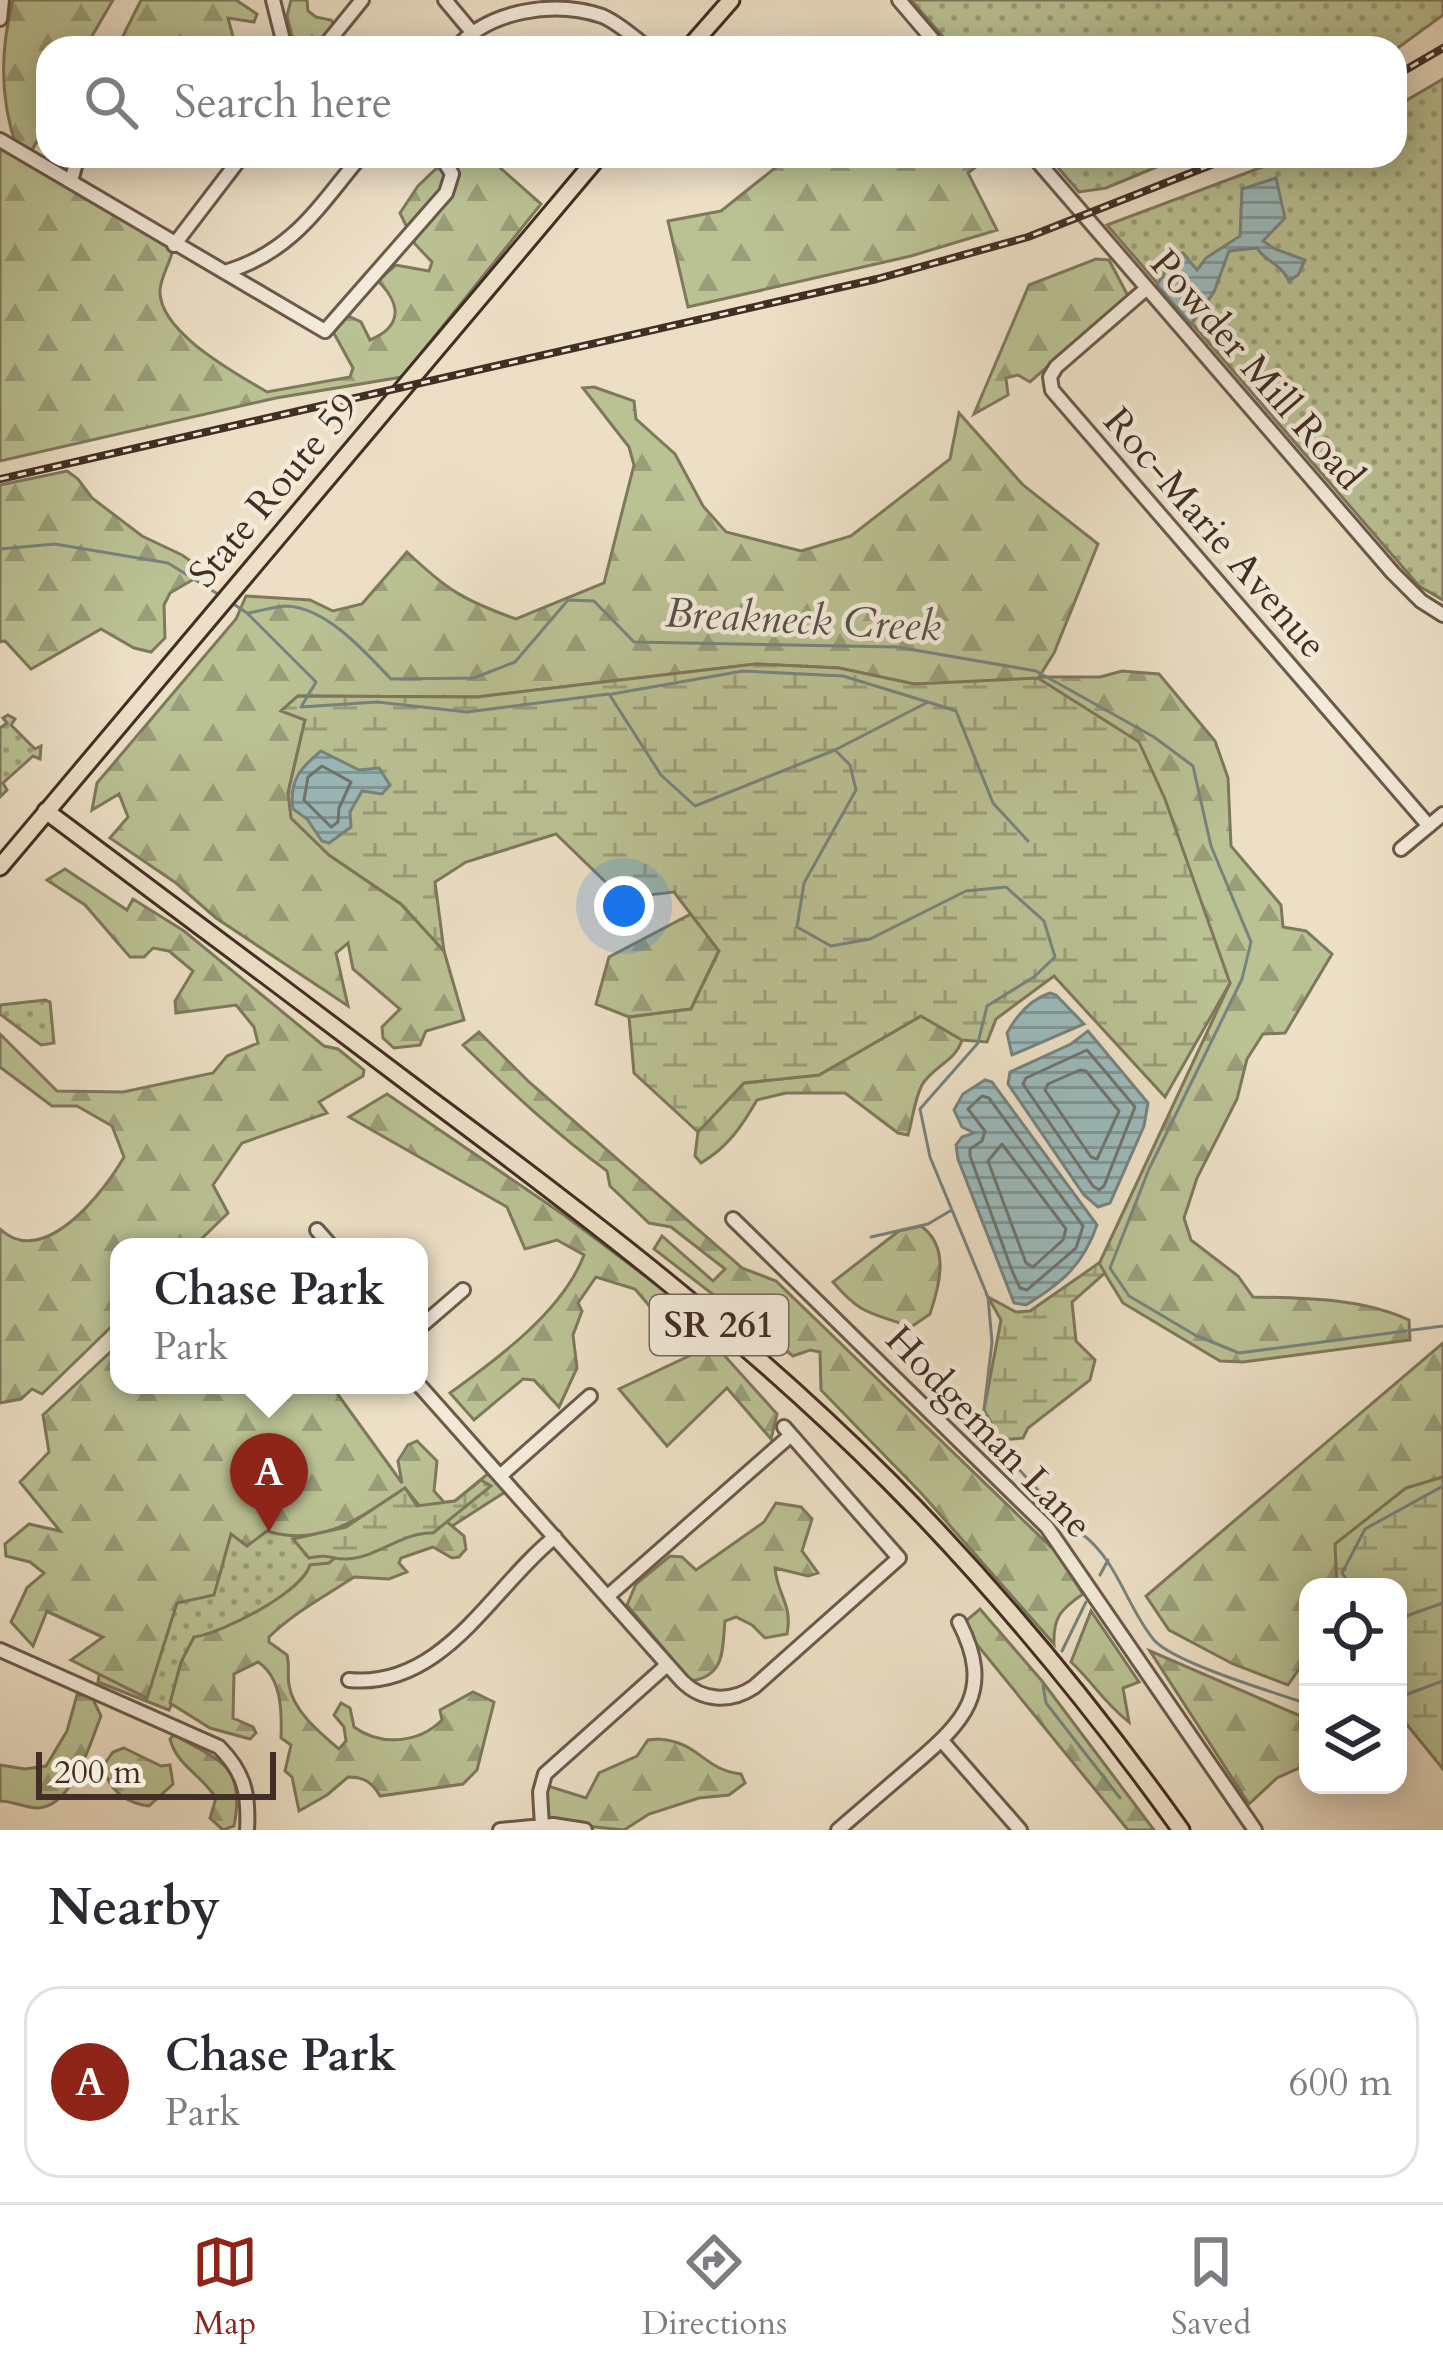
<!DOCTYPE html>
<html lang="en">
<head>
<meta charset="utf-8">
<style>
  :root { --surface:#fff; --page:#f2f2f3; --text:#2b2b33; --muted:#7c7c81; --line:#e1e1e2; --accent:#8f2418 }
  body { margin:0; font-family:Cardo,serif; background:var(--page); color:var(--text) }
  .controls { position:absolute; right:36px; bottom:36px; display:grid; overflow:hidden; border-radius:24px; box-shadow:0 6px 30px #0003 }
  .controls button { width:108px; height:108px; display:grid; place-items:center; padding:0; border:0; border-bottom:3px solid var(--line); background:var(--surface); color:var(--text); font:60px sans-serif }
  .scale { position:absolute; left:36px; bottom:30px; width:240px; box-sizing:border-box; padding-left:12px; border:6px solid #412e24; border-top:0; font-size:33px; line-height:42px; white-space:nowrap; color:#412e24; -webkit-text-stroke:9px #f3ead9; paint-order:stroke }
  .you { position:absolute; left:624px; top:906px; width:42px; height:42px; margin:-30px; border:9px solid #fff; border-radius:50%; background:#1a73e8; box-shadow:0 0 0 18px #1a73e833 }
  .badge { display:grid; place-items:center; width:78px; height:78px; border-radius:50%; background:var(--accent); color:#fff; font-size:39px; font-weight:700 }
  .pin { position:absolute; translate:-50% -99px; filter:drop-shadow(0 3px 6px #0008) }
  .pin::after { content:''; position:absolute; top:63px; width:42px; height:36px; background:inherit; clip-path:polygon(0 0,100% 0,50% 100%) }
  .popup { position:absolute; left:110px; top:1238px; width:318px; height:156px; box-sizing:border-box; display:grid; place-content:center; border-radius:24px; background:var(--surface); filter:drop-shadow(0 3px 9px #0005); font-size:39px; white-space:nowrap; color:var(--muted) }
  .popup b { font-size:45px; color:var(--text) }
  .popup::after { content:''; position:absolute; left:50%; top:100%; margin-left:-24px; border:24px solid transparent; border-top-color:var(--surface) }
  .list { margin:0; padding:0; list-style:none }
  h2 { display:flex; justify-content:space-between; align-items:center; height:156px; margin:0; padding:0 48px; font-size:51px }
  h2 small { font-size:39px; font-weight:400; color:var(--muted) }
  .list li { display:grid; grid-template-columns:78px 1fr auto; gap:36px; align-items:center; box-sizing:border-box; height:192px; margin:0 24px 24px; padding:0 24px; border:3px solid var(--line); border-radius:36px }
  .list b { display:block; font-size:45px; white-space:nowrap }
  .list p { margin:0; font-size:39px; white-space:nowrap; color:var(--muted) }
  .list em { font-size:39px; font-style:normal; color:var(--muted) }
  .icon { flex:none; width:66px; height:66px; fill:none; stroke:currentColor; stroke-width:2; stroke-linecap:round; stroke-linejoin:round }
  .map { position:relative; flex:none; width:1443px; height:1830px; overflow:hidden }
  .search { position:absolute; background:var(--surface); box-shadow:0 6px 30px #0003; left:36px; right:36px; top:36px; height:132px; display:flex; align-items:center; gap:30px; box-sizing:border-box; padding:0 42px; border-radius:36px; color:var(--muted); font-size:45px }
  .sheet { height:372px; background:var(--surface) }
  nav { display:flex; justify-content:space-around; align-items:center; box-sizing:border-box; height:168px; border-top:3px solid var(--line); background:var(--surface); font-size:33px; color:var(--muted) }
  nav a { display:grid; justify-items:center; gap:6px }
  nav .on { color:var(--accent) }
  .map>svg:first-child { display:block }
  .green { fill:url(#green-dots); stroke:#7e785c; stroke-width:3 }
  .forest { fill:url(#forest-firs); stroke:#7e785c; stroke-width:3 }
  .wetland { fill:url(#wetland-marsh); stroke:#7e785c; stroke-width:3 }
  .water { fill:url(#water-rules); stroke:#77837f; stroke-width:3 }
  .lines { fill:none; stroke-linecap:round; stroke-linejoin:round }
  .shore { stroke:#6e7470; stroke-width:3 }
  .stream { stroke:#77837f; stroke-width:3 }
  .minor-casing { stroke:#6c5a4c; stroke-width:18 }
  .major-casing { stroke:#412e24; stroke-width:21 }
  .minor { stroke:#f3ead9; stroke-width:12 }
  .major { stroke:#ecdfc5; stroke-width:15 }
  .rail-casing { stroke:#412e24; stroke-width:8 }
  .rail { stroke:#f3ead9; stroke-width:3; stroke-dasharray:9; stroke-linecap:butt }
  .labels { text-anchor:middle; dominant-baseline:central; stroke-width:9; stroke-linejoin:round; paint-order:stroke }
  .shield { fill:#f3ead9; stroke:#76665a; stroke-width:3 }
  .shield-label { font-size:36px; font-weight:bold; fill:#412e24 }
  .street-label { font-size:39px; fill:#412e24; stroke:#f3ead9 }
  .water-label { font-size:42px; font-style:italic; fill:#58514a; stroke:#f3ead9 }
</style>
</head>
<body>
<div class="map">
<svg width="1443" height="1830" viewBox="0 0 1443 1830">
  <defs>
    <pattern id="green-dots" width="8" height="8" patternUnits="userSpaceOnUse" patternTransform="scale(3)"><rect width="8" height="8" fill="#bac193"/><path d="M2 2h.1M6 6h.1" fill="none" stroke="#999d78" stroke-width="1.8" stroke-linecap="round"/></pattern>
    <pattern id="forest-firs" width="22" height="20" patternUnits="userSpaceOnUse" patternTransform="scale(3)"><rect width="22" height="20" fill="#bac193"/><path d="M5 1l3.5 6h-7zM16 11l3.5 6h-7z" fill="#999d78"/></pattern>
    <pattern id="wetland-marsh" width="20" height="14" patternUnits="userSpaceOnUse" patternTransform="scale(3)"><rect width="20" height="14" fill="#bac193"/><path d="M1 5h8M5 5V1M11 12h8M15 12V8" fill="none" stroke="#999d78"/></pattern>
    <pattern id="water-rules" width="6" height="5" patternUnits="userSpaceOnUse" patternTransform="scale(3)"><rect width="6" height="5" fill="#9bbbbc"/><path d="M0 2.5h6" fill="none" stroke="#809899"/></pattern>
  </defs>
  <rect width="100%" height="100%" fill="#ecdfc5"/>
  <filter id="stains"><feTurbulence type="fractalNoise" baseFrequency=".00167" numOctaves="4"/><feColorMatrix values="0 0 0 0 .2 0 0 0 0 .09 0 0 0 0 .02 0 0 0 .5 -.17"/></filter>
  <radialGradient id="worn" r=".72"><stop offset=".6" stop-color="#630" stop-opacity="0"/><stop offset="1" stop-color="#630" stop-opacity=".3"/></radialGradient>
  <!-- green -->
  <path class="green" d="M911 0H1443V15L1395 50 953 48Z
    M1443 79V600L1419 586 1107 225 1292 156H1395V107Z
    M1048 156H1183L1106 188 1079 192Z
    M8 715 15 719 11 725 35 749 41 746 40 759 33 756 3 783 7 790 0 797V728L7 723 3 718Z
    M45 1000 50 1002 54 1043 41 1045 0 1014V1005Z
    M331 1385 417 1506 455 1501 490 1472 505 1492 435 1537H414L194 1657 169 1710 98 1682 104 1638 46 1611 27 1588 76 1548Z"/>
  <!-- forest -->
  <path class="forest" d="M13 0H113L85 48H48V122L32 150H21L174 245C172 260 161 275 160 290 158 332 237 374 267 392L350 377 353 368 331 328 344 314 361 322 370 340C403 326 401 304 378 281L396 265 429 271 432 262 415 244 400 213 418 186 444 161 441 156H487L541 204 402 377 276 398 0 461V140L17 148C0 101 0 50 13 0Z
    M141 0H236L257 14 254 22 228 18 236 48H117Z
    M291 0H307L308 11 316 17 331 20 335 26 319 48H295L287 16Z
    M790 156H990L968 173 997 230 911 256 688 307 668 221 721 211Z
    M1096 259 1109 260 1128 296 1030 382 1018 375 1006 378 1008 395 974 414 1029 285Z
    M594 387 634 401 636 419 675 454 703 506 726 532 801 551 851 536 950 459 959 413 1023 485 1098 544 1054 653 1039 677H1100L1122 671 1159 674 1215 741 1228 778 1231 846 1281 905 1283 927 1306 931 1332 954 1285 1033 1263 1034 1247 1059 1237 1099 1197 1178 1184 1218 1191 1240 1238 1276 1253 1297C1305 1298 1361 1298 1409 1320L1410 1340 1243 1362 1220 1361 1123 1303 1099 1264 1230 983 963 684H914L839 668 756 664 477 697 298 696 282 710 305 720 288 793 329 855 401 904 444 951 464 1020 426 1031 420 1045 394 1048 383 1038 382 1027 400 1009 353 969 348 943 336 953 348 1006 216 918 176 883 110 838 128 817 119 794 92 810 97 783 236 619 246 596 310 600 333 611 362 604 407 552C447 590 463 600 516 619L604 583 634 465 629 447 583 388Z
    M67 471 78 479 92 498 142 536 182 555 206 572 170 593 164 605 165 638 151 652 134 648 101 629 31 669 5 641 0 642V485Z
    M65 869 127 910 133 899 184 931 324 1046 338 1049 364 1070 363 1076 319 1102 327 1113 242 1143 213 1185 228 1213 193 1247H119V1319L42 1394 32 1389 21 1399 0 1403V1229C44 1270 104 1192 124 1157L112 1126 77 1106H52L0 1067V1034L57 1091 123 1092 213 1073 227 1056 258 1043 254 1027 236 1005 176 1013 175 1001 193 971 169 951 153 948 144 957H130L85 905 47 880Z
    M691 914 719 950 691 1009 629 1017 596 1004 609 957Z
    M921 1016 962 1040C955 1062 933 1066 922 1085 914 1100 913 1119 908 1135L898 1133 845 1093H786L757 1100C742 1126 728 1147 701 1163L695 1156 698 1132 744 1083 819 1075Z
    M479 1032 529 1082 742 1268 776 1281 1054 1550 1083 1594C1061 1609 1053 1617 1054 1644L922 1494 821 1390 820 1352 810 1350 793 1356 654 1249 662 1236 713 1281 725 1269 671 1227 649 1223 610 1186 607 1171C555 1133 509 1090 463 1045Z
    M387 1094 564 1215 669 1294 777 1414 771 1439 727 1388 667 1446 619 1389 691 1355 635 1289 596 1277 578 1303 582 1311 573 1335 577 1368 559 1407 534 1380 523 1379 474 1420 450 1393C497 1359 563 1311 584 1255L557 1240 525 1249 507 1207 349 1117Z
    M921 1226C950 1247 940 1284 930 1314L911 1327C871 1312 863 1317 833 1282L899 1231Z
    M1443 1343V1477L1406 1488 1336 1544 1337 1587H1308V1656L1288 1685 1233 1664 1169 1630 1146 1596Z
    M119 1344V1385H331L402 1483 398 1461 408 1445 417 1441 437 1461 434 1491 443 1501 446 1521 464 1536 466 1549 459 1557 452 1558 433 1547 401 1558 399 1563 407 1572 389 1579 354 1577C324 1597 296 1611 269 1637V1642L287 1655C290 1666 287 1674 289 1685 293 1711 320 1733 339 1749L346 1741 344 1727 334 1715 341 1703 350 1708 354 1727C380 1746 418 1744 442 1720L440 1710 473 1692 494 1702 477 1770 463 1784 380 1796C372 1782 364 1777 348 1777L327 1795 299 1811 292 1777 285 1771 291 1745 281 1738C282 1712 282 1678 258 1662L234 1674 233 1718 253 1727 256 1733 250 1739 210 1728 170 1703 181 1662 194 1637C223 1633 302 1592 310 1565L329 1563 353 1543 427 1515 405 1488C361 1517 322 1548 267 1531L247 1546 231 1534 214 1595 177 1603 147 1698 71 1660 103 1637 47 1611 33 1646 11 1622 27 1588 44 1573 30 1562 6 1556 5 1544 29 1524 60 1531 20 1482 49 1452 43 1415Z
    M776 1503 801 1507 812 1519 802 1551 818 1573 808 1576 775 1568C777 1595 793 1604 787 1634L765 1638 752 1625 736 1617 725 1621C722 1649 726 1676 691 1681L627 1605 636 1584 670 1556 682 1557 696 1570 764 1522Z
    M980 1609 1042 1681 1154 1830H1128L961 1625Z
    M1091 1611 1139 1682 1123 1688 1129 1722C1105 1704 1092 1681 1071 1662Z
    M1150 1651 1303 1717 1308 1726V1764L1277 1778 1249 1804Z
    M77 1695H91L101 1716C90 1743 73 1806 38 1808 25 1808 13 1801 0 1801V1765L25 1769 46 1766 67 1731Z
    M174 1735C220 1761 246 1765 234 1826L223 1830 210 1818 216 1798C201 1774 177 1766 170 1739Z
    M658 1739C701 1742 701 1769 741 1774L745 1783 729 1795 699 1798 649 1814 624 1830 547 1822 540 1800 548 1786 586 1798 599 1773 637 1756 648 1740Z
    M124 1748 161 1766 170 1765 173 1784 149 1806C125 1803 109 1790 103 1766L113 1752Z"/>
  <!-- wetland -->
  <path class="wetland" d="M756 664 839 668 914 684 1038 678 1139 742 1165 799 1230 983 1165 1097 1054 976 996 1019 987 1042 962 1040 921 1016 819 1075 744 1083 698 1132 634 1073 629 1017 691 1009 719 951 674 892 622 898 556 834 466 862 435 882 444 951 401 904 329 855 291 818 288 793 305 720 281 711 298 696 477 697Z
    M1099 1263 1105 1273 1072 1302 1076 1341 1095 1360 1090 1380 1028 1428 1023 1438 1001 1440 984 1410 1001 1320 988 1297 1016 1312 1030 1311Z
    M1443 1477V1769L1400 1716 1398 1729V1587H1337L1335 1544 1406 1488Z
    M481 1480 491 1486 433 1533C402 1532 379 1557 347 1559 331 1560 332 1553 309 1558L293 1539 346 1527 405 1488 417 1506 455 1501Z"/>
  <!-- water -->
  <path class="water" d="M1276 178 1285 218 1263 241 1275 249 1305 260 1298 275 1289 281C1280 262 1265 262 1257 248L1229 251 1214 292 1191 324 1157 285 1174 256 1183 253 1197 270 1206 258 1240 236 1242 189Z
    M321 751 359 770 379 768 390 785 382 794 362 791 350 812 351 827 329 843 322 841 307 819 293 809C289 781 300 768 321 751Z
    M1050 993 1056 995 1084 1024 1012 1055 1007 1033C1017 1015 1031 999 1050 993Z
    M1088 1031 1148 1103 1144 1126 1110 1203 1098 1207 1084 1195 1008 1084 1010 1072 1071 1044Z
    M985 1080 992 1082 1097 1225C1083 1265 1062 1283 1026 1305L1014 1303 958 1159 956 1145 962 1137 974 1133 962 1127 954 1110 963 1094Z"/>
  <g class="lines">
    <!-- shore -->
    <path class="shore" d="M322 766 351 782 339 808 338 822 331 827 304 800 308 777Z
      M1087 1050 1135 1107 1104 1186 1099 1190 1093 1186 1023 1084 1026 1078Z
      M1080 1070 1086 1071 1119 1111 1097 1159 1091 1157 1045 1090 1048 1084Z
      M982 1096 989 1098 1083 1226 1076 1248 1027 1290 1020 1288 1013 1273 970 1156V1149L982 1141 985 1131 968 1109Z
      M1002 1144 1066 1229 1063 1240 1033 1267 1026 1263 988 1161Z"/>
    <!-- stream -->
    <path class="stream" d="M0 549 55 544 168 563 221 596
      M229 601 247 613 316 682 301 707 377 702 467 712 609 694 661 775 695 806 835 750 850 765 856 790 804 883 797 927 831 946 870 939 966 891 1006 887 1044 921 1055 957 1034 977 987 1006 978 1043 920 1109 930 1157 988 1297 992 1342 984 1410 993 1441 1068 1523
      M248 613C261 611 275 606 287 606 327 608 365 652 391 679L474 678 515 662 568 600 594 601 634 642 897 647 1036 671 1154 737 1193 766 1211 846 1251 942 1242 979 1149 1169 1110 1268 1129 1296 1195 1335 1239 1353 1443 1326
      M612 694 743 671 843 676 928 702
      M835 750 928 702 956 711 993 803 1028 841
      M871 1237 928 1224 950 1211
      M1082 1534C1118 1561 1126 1606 1154 1640 1174 1663 1276 1693 1308 1704
      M1100 1575 1108 1560
      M1352 1587 1342 1573 1365 1529 1443 1486
      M1398 1619 1443 1603
      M1398 1648 1404 1695 1398 1697
      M1062 1651 1086 1602
      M1043 1685 1046 1703 1120 1798
      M1405 1695 1443 1681"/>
    <!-- minor casing -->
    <g class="minor-casing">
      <path id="minor" d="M273 0 285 48
        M445 0 471 31
        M899 0 940 48
        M0 19 2 0
        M323 48 362 0
        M456 48C490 10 554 0 602 16 619 23 633 37 648 48
        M0 140 325 331 446 193 452 174 441 156
        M1033 156 1393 573 1421 601 1443 615
        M71 181 78 156
        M174 245 242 156
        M228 271C293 251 319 206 361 156
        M1147 288 1056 367 1050 377 1052 390 1429 826
        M1401 849 1443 814
        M733 1219 1047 1527 1255 1830
        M317 1230 332 1247
        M419 1328 463 1290
        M419 1385 682 1681C702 1701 730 1703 754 1687L899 1558 784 1427
        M500 1476 590 1396
        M608 1596 791 1435
        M0 1650 219 1747C245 1773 249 1795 247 1830
        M349 1680C444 1689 492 1587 555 1537
        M942 1741 1020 1830
        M542 1826 540 1792 545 1774 667 1665
        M500 1830 553 1825 585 1830
        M838 1830C862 1809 887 1788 911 1767 964 1722 995 1692 959 1622"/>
    </g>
    <!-- major casing -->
    <g class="major-casing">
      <path id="major" d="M689 48 731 0
        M46 811C175 907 303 1003 431 1100 591 1219 749 1340 890 1482 997 1590 1093 1707 1181 1830
        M0 867 599 156"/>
    </g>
    <!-- minor -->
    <use href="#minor" class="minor"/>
    <!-- major -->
    <use href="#major" class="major"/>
    <!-- rail casing -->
    <g class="rail-casing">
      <path id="rail" d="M1395 76 1443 48
        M0 479 877 279 1028 237 1234 156"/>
    </g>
    <!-- rail -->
    <use href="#rail" class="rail"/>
  </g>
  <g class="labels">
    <!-- shield labels -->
    <rect class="shield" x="650" y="1295" width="138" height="60" rx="9"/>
    <g class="shield-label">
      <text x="719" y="1325">SR 261</text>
    </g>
    <!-- street labels -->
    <g class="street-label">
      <text transform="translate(1257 370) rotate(49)">Powder Mill Road</text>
      <text transform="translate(274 490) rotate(-50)">State Route 59</text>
      <text transform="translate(1215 533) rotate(49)">Roc-Marie Avenue</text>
      <text transform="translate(989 1432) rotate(46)">Hodgeman Lane</text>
    </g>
    <!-- water labels -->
    <g class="water-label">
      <text transform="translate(803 620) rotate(3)">Breakneck Creek</text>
    </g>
  </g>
  <rect width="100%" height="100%" filter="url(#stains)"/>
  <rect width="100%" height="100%" fill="url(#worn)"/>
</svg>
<div class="controls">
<button><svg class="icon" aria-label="locate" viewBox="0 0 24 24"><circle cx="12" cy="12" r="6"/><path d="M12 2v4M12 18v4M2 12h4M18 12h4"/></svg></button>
<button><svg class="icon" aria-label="layers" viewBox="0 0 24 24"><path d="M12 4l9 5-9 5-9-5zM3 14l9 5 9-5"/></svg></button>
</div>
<div class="scale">200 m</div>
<div class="you"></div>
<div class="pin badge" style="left:269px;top:1532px">A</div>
<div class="popup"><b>Chase Park</b>Park</div>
<div class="search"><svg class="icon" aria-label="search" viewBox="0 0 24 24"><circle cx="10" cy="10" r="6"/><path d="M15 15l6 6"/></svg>Search here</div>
</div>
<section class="sheet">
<h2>Nearby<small></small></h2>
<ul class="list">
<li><span class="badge">A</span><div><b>Chase Park</b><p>Park</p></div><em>600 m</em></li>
</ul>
</section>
<nav>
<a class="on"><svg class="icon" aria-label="map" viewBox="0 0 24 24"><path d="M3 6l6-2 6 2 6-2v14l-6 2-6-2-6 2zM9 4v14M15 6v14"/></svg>Map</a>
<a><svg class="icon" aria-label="directions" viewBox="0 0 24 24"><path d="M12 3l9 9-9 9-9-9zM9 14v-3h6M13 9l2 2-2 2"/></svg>Directions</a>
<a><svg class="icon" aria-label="saved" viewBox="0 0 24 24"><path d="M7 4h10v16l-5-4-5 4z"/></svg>Saved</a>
</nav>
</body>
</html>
